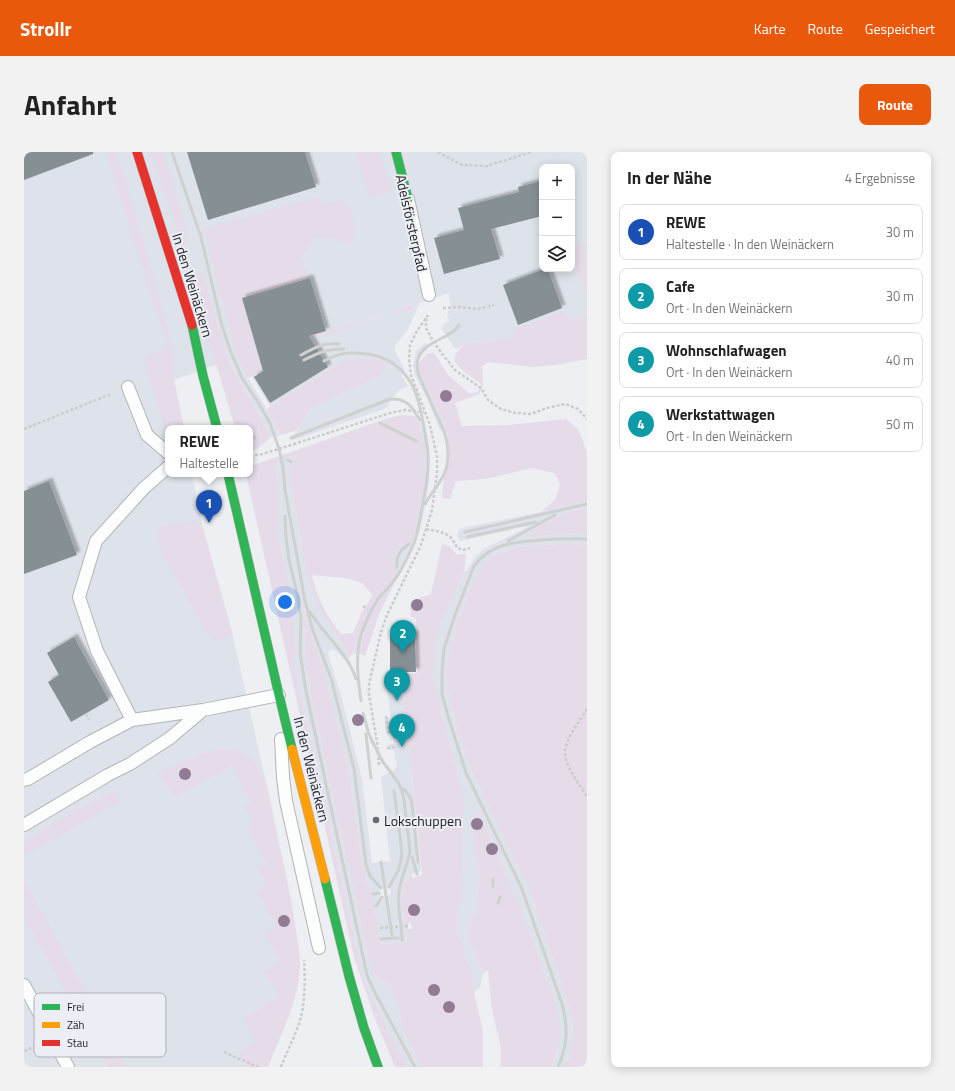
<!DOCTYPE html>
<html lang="de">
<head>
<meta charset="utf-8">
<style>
  :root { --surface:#fff; --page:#f2f2f2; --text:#222; --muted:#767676; --line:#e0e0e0; --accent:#ea580c }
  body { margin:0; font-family:"Titillium Web",sans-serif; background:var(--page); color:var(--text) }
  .controls { position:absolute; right:12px; top:12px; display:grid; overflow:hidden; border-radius:8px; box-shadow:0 2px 10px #0003 }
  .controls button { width:36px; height:36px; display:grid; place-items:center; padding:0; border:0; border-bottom:1px solid var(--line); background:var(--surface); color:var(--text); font:20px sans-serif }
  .you { position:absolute; left:261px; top:450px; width:14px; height:14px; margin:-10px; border:3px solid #fff; border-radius:50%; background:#1a73e8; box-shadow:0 0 0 6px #1a73e833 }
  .badge { display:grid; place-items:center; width:26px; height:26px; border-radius:50%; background:var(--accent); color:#fff; font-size:13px; font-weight:700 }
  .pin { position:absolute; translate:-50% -33px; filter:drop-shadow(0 1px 2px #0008) }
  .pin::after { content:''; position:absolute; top:21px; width:14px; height:12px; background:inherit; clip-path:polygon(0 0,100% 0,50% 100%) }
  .popup { position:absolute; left:141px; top:273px; width:88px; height:52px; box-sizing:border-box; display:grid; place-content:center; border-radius:8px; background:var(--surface); filter:drop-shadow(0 1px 3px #0005); font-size:13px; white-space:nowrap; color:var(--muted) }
  .popup b { font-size:15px; color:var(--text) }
  .popup::after { content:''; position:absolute; left:50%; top:100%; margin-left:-8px; border:8px solid transparent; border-top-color:var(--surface) }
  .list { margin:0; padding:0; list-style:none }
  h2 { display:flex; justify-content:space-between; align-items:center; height:52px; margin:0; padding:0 16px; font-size:17px }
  h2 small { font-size:13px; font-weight:400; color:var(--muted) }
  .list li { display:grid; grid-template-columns:26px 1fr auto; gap:12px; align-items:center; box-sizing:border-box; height:56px; margin:0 8px 8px; padding:0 8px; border:1px solid var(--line); border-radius:8px }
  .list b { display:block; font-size:15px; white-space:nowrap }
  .list p { margin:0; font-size:13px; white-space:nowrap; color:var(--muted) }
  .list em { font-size:13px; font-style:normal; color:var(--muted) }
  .icon { flex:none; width:22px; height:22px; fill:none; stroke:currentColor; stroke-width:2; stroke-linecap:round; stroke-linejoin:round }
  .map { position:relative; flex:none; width:563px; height:915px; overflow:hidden; border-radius:8px }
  header { display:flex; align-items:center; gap:24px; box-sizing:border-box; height:56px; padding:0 20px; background:var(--accent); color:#fff }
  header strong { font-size:19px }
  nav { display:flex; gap:22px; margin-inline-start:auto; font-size:14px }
  .intro { display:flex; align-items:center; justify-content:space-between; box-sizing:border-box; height:96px; padding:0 24px }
  h1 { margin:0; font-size:28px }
  .button { padding:10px 18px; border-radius:8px; background:var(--accent); color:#fff; font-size:14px; font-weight:700 }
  main { display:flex; gap:24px; padding:0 24px }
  aside { flex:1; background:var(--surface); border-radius:8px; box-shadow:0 2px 10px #0003 }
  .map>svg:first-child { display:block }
  .built { fill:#dee3eb; fill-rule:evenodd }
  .green { fill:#e6dbe8; fill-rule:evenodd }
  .building { fill:#868f94; filter:url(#shadow) }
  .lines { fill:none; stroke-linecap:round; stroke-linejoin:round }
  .lane-casing { stroke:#b2b4b6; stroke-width:14 }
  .fast-casing { stroke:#b2b4b6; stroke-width:10 }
  .slow-casing { stroke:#b2b4b6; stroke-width:10 }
  .jam-casing { stroke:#b2b4b6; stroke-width:10 }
  .path { stroke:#cccccd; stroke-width:2.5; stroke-dasharray:3 2; stroke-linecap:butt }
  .lane { stroke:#fcfdfd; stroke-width:12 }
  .fast { stroke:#30b455; stroke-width:9 }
  .slow { stroke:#ff9f0a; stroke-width:9 }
  .jam { stroke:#e5322d; stroke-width:9 }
  .rail { stroke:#cfd0d0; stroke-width:3 }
  .tree { fill:#917c93 }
  .poi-dot { fill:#686a6c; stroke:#ebeef4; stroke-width:1.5 }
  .labels { text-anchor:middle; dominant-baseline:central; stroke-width:4; stroke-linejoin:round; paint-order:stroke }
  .street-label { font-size:14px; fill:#212224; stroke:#ebeef4 }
  .poi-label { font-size:14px; fill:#212224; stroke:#ebeef4; text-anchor:start }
  .key { fill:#ebeef4; stroke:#aeb1b6; stroke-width:1 }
  .key-label { font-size:11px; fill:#212224 }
</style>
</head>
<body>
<header>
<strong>Strollr</strong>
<nav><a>Karte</a><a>Route</a><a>Gespeichert</a></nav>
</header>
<div class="intro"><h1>Anfahrt</h1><a class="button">Route</a></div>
<main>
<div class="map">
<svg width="563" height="915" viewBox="0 0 563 915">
  <defs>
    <filter id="shadow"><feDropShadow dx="3.5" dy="-3.5" stdDeviation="1" flood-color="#0004"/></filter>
  </defs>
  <rect width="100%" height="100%" fill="#edeff2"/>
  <!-- built -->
  <path class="built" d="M0 0H563V90L548 96V15H518V117H548V110L563 139V165L546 166 490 185 452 191 445 190 431 197 417 176 420 172 426 168 423 165 426 153 425 141 395 151V153L384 177 371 194V199L381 218 377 222 384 234 374 239 365 251 363 256 267 289 287 256 357 224 355 219 316 211 247 255 245 253 228 224 224 226 250 269 257 283 246 286 241 274 231 255 215 228 206 208 150 228 160 276H144V322H168L179 376 208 480 244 639 267 748 274 793 276 814 272 840 264 866 244 915H0ZM394 151 384 161 371 160 301 180Z
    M401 191 404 198 400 200 396 205 394 212 402 234 420 270 424 287 415 276 404 249 390 221 389 213 392 199Z
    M392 265 402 277 405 295 406 310 405 330 403 344 396 378 391 393 379 418 370 432 355 449 349 460 339 482 335 501 328 503 336 481 352 447 367 430 374 415 369 414 368 410 370 401 374 395 392 377 400 329 402 310 397 279Z
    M273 302 272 306 266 314 265 317 283 423 307 475 326 505 321 508 312 499 307 497 304 502 317 543 338 627 348 711 366 709 357 625 370 618 373 614 370 598H365L364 593 370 592 368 575 366 576 367 580 362 581 360 566H365L366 570H367L362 525 377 523 387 613 397 719 388 722 382 727 377 743V747L381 772 384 771V777L382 778 383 790 361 792 356 788 355 780 348 742 343 732 339 715 326 628 305 540 295 503 283 468 281 456 279 457 280 468 281 500 286 539 347 819 366 833 373 849 379 879 399 915H384L371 892 343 835 334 803 275 536 271 511 270 468 268 443 253 383 254 351 252 310ZM361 734 365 736 367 739 365 744 362 746 357 744 355 739 358 735Z
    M563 349V355L547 359 537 363 506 380 509 385 547 381 563 383V393L546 391 496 395 471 403 436 466 426 499 424 540 430 563 448 620 505 736 543 847 548 867 549 882 547 895 544 908 540 915H527L533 903 536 880 532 853 497 757 456 662 452 660 448 677 455 723 452 760 447 766 444 784 459 822 456 835 450 840 448 823 435 784 433 770 436 754 438 736 439 643 434 621 418 564 413 541 410 525V494L416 473 440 419H443L452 404 460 397 505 374 436 389 433 384 434 379 438 376 517 360Z"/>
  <!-- green -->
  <path class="green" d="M82 0H92L130 126 148 196 150 228 160 276H144V280L141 279 120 206 144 195Z
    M128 0H138L156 55 161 73 160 101Z
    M332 0H356L367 40 345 44Z
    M295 44 297 52 320 48V50L327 58 331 77 326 92 306 86H291L277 105 286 126 218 146 234 198 302 179V180L394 151 384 161 371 160 349 166 303 184 301 181 224 226 213 205 180 77Z
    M563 90V139L548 110V96Z
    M178 119 180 123 201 200 215 228 231 255 241 274 246 286 233 297H226V276H211L169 133 172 131 173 121Z
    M538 160 546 166 563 165V207L531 213 508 215 465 210 458 214 459 233 455 242 431 251 438 274 484 273 542 267 554 277 563 300V349L517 360 531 348 536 333 531 321 508 316 462 327 432 329 426 347 418 346 421 318 425 305 424 287 420 270 394 219V212L404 201H410L424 223 446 242 454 240 457 232C451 226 427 214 431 205 432 201 436 197 438 194H436L445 190 452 191 490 185 493 176Z
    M336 207 356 208 363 211 361 217 355 220 357 224 287 256 273 278 257 283 243 257 316 211 326 208Z
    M378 263 389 264 392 265C397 279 402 295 402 310 402 321 400 332 398 343 395 360 393 375 388 391H377L371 401V403C369 407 368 408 369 414L374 415 375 417 367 430 352 447 336 481 328 503 326 505 294 454 283 423 265 317C266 312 271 308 273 303L252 310 254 351 253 383 268 443 270 468 271 511 275 536 334 803 343 835 371 892 384 915H371L350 864 330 805 222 322H226V315L227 314 364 266ZM288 423 321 426 338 431 349 443 338 460 329 481 317 482C303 465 292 444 288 423Z
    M563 355V383L547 381 509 385 504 383 505 380 537 363 547 359Z
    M171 369 179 376 208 480 197 489 187 487 135 396V374Z
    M546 391 563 393V915H540L544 908 547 895 549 882 548 867 543 847 505 736 448 620 430 563 424 540 423 518 426 499 436 466 452 423 461 412 471 403 496 395Z
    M418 392 425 394 433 403 442 401 440 419 416 473 410 494V525L418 564 434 621 439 643 438 736 436 754 433 770 435 784 448 823 450 840 459 879V915H399L379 879 373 849 366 833 347 819 286 539 281 500 280 468 279 457 280 456 283 468 295 503 305 540 326 628 339 715 343 732 348 742 355 780 356 788 361 792 383 790 382 777H388L387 771 381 772 377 747C378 738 380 727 388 722V726L398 723 387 613 377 523 393 521 392 466 387 465 386 452 392 447 407 442Z
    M370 432 356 460 341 504 335 501C338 484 345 463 355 449 360 443 365 438 370 432Z
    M195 597C214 596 226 602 236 617 244 629 248 659 251 673 258 706 266 738 271 772 273 785 276 800 276 814 275 850 256 882 244 915H221L223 914 214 900 232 890 219 867 256 845 240 820 256 809 241 782 253 775 234 740 244 734 234 717 243 712 223 675 230 671 220 654 227 650 208 613 152 645 133 621 179 602Z
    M92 638 96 649 0 704V689L69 649Z
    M451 660 456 662 497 757 532 853C538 877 538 892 527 915H476C480 891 471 878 468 856 466 843 465 830 464 818L459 822 444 784 447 766 452 760 455 723 448 677Z
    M0 728 103 915H84L0 765Z"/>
  <!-- building -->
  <path class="building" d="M0 0H69V2L0 28Z
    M163 0H281L292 35 184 68Z
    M518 29V64L467 77 476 107 420 122 410 86 440 78 434 56 495 40 494 35Z
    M520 117H524L538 156 494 173 479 133Z
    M286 126 302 179 285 184 304 215 246 251 230 225 239 219 218 146Z
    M25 329 53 403 0 422V339Z
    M366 482H391L392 520H366Z
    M50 485 85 548 47 570 24 530 35 523 23 501Z"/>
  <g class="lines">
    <!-- lane casing -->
    <g class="lane-casing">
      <path id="lane" d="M384 47 405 143
        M104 235 123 283 144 301
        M108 568 73 499 55 445 72 389 120 336 144 315
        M257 587 259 625 262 649 295 796
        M0 628 4 627 66 590 108 568 179 558 255 543
        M0 673 84 623 106 612 146 586 179 558
        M0 833 44 915"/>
    </g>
    <!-- fast casing -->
    <g class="fast-casing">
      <path id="fast" d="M372 0 384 47
        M168 173 179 224 193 276
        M204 322 255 543 268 597
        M301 727 325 824 340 876 354 915"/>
    </g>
    <!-- slow casing -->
    <g class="slow-casing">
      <path id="slow" d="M268 597 301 727"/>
    </g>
    <!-- jam casing -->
    <g class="jam-casing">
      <path id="jam" d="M113 0 168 173"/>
    </g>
    <!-- path -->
    <path class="path" d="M414 0 438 13 463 14 507 0
      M419 156 434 155 453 157 470 153
      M402 166V176L409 189 419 203 431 218 457 236 464 248 477 257 491 261 507 262 523 256 541 252 554 257 563 267
      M0 277 87 242
      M226 304 239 302 366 261 381 258 400 260
      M402 377C417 380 427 380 433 396L439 398 446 396
      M339 454 344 457
      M563 557C556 569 542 586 541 599 540 613 556 633 563 645
      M62 562 65 568
      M362 564 365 583
      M363 596 371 595
      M355 613 353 590 345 543V532L357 480 363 463 397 393 408 358 413 321V305L406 273 387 223 385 207 386 193 393 179 404 163
      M356 776 385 774
      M46 879 68 869
      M0 899 10 895
      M200 900 234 915
      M257 915C264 896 277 874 279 854 281 839 281 823 280 808"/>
    <!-- lane -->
    <use href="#lane" class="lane"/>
    <!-- fast -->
    <use href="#fast" class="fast"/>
    <!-- slow -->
    <use href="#slow" class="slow"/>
    <!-- jam -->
    <use href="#jam" class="jam"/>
    <!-- rail -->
    <path class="rail" d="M148 0 177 85 197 170 206 198 218 226 235 252 246 271 255 297 259 315 261 338 281 449 288 476 307 526 330 617 342 713 346 724 357 736
      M424 182 429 180 435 173
      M277 203C292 195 297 191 315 192
      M280 208C296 200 303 197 320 197
      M300 209C316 200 326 200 344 202 350 203 355 204 361 207 391 221 396 251 401 281 402 290 405 301 404 311 404 326 401 341 398 356 396 368 394 380 390 391 384 405 377 420 368 431 364 437 358 442 354 447 347 458 341 471 337 483 331 504 334 528 337 549
      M356 271 392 289
      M226 286 231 285
      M267 286 366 247C383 246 388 255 396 268
      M264 308 267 310
      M401 352C406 343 413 335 418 326 427 311 425 295 420 279L395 224C387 200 405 192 424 183
      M261 364 262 386 265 408 273 441 277 467 276 501 282 539 343 823 349 837 391 915
      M441 380 563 352
      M443 385 512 370
      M484 389 531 363
      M373 415C372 404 376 398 385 392
      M286 460C300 483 324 501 332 527
      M339 561 344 579 348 589 359 610 374 630 378 639 380 648 386 699C384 713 376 726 375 741 373 757 378 773 378 788
      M342 582 347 626
      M380 637 386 645 388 652 394 710
      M388 705 393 722
      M357 710 368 783
      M469 734V727
      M365 735 374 719 378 704 377 692 370 639
      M349 742 355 741
      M474 751 476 745
      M352 754 358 745
      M357 787 374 786
      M534 915C544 893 544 875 538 852L498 737 442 621 424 564 418 542V519L420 497 431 463 450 414C467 391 491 390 517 388 532 387 547 386 563 387"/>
  </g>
  <!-- trees -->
  <g class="tree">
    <circle cx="422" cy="244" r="6"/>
    <circle cx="393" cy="453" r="6"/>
    <circle cx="334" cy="568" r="6"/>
    <circle cx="161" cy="622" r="6"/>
    <circle cx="453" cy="672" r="6"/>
    <circle cx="468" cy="697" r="6"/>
    <circle cx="390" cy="758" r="6"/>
    <circle cx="260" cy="769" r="6"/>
    <circle cx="410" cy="838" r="6"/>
    <circle cx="425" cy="855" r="6"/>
  </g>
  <!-- markers -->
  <circle class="poi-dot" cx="352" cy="668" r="4"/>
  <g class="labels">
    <!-- street labels -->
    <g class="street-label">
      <text transform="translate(388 71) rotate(77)">Adelsförsterpfad</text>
      <text transform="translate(169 133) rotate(73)">In den Weinäckern</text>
      <text transform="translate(288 617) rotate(76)">In den Weinäckern</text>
    </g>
    <!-- poi labels -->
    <g class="poi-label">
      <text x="360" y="668">Lokschuppen</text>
    </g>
  </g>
  <!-- legend -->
  <rect x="10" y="841" width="132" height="64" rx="6" class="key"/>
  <rect x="18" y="852" width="18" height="6" fill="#30b455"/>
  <rect x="18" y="870" width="18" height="6" fill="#ff9f0a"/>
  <rect x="18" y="888" width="18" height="6" fill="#e5322d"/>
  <g class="key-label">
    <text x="43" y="859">Frei</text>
    <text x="43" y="877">Zäh</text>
    <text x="43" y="895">Stau</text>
  </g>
</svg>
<div class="controls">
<button>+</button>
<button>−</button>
<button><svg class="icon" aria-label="layers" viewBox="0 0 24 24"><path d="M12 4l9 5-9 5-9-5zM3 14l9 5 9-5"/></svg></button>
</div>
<div class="you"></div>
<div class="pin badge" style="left:185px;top:371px;background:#1a4fb4">1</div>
<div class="popup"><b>REWE</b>Haltestelle</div>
<div class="pin badge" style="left:379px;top:501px;background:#0f9aa8">2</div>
<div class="pin badge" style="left:373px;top:549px;background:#0f9aa8">3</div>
<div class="pin badge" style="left:378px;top:595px;background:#0f9aa8">4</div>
</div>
<aside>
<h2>In der Nähe<small>4 Ergebnisse</small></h2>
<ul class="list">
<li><span class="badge" style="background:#1a4fb4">1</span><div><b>REWE</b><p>Haltestelle · In den Weinäckern</p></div><em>30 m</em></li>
<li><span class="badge" style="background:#0f9aa8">2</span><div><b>Cafe</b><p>Ort · In den Weinäckern</p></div><em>30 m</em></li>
<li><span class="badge" style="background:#0f9aa8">3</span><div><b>Wohnschlafwagen</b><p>Ort · In den Weinäckern</p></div><em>40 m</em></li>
<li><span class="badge" style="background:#0f9aa8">4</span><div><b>Werkstattwagen</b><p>Ort · In den Weinäckern</p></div><em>50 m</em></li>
</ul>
</aside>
</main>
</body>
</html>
